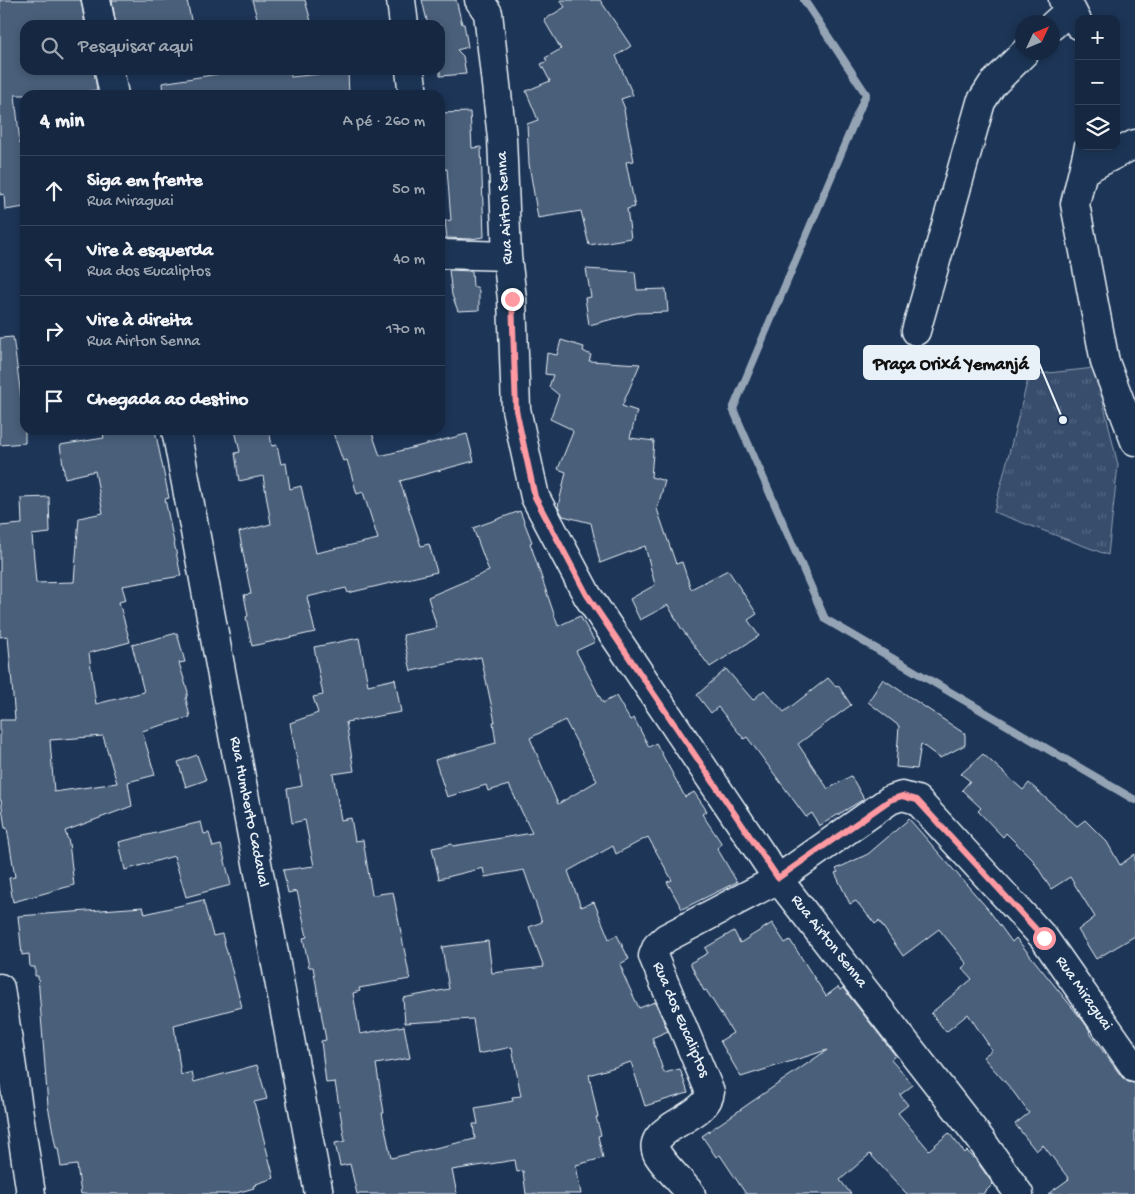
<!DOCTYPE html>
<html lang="pt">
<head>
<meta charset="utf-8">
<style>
  :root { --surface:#162841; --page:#23344c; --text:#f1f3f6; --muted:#9ea6b1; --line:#35445a }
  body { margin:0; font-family:"Gochi Hand",sans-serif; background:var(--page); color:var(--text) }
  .controls { position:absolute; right:15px; top:15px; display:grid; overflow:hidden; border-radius:10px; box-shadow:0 2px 8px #0003 }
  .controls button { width:45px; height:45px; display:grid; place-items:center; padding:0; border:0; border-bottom:1px solid var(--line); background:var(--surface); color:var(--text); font:25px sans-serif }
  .compass { position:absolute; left:1015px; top:15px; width:45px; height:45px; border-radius:50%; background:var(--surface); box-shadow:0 2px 8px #0003; rotate:46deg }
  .stop { position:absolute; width:15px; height:15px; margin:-11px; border:4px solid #ff9aa2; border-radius:50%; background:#fff }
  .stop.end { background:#ff9aa2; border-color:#fff; box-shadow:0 1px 5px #0008 }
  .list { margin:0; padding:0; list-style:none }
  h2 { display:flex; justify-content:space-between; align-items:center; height:65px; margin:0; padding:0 20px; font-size:21px }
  h2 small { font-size:16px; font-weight:400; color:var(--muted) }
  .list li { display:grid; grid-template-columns:32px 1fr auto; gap:15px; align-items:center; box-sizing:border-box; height:70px; padding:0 20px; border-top:1px solid var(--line) }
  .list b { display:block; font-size:19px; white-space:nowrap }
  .list p { margin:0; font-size:16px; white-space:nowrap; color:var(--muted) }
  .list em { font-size:16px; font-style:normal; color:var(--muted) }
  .icon { flex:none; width:28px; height:28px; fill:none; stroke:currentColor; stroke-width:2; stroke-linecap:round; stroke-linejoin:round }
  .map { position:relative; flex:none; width:1135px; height:1194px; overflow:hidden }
  .search { position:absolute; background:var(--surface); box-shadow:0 2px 8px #0003; left:20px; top:20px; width:425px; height:55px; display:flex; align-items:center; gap:12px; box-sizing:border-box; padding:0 18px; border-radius:15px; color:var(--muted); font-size:19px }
  .panel { position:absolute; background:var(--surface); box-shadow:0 2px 8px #0003; left:20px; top:90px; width:425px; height:345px; border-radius:15px }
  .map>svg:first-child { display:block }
  .park { fill:url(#park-tufts); stroke:#909fb2 }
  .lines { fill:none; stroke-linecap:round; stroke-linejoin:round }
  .stream { stroke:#95a4b5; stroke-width:8 }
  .building { fill:#495e7a; stroke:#e8f1f8; fill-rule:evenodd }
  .minor-casing { stroke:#e8f1f8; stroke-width:31 }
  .minor { stroke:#1d3557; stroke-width:28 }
  .route { stroke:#ff9aa2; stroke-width:6 }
  .labels { text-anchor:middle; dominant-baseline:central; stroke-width:4.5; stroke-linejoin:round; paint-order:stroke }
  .street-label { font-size:16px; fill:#e8f1f8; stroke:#1d3557 }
  .leader { fill:none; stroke:#e8f1f8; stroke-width:2 }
  .callout-dot { fill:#e8f1f8; stroke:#1d3557; stroke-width:2 }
  .callout { fill:#e8f1f8; stroke:#e8f1f8; stroke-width:2 }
  .callout-label { font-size:18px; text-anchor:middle; font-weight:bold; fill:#111 }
</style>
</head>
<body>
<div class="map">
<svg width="1135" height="1194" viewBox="0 0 1135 1194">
  <defs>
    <pattern id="park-tufts" width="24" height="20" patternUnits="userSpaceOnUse" patternTransform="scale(1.25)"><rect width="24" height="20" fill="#374d6c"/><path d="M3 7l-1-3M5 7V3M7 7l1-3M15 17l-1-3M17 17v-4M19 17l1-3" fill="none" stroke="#546782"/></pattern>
  </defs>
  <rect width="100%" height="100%" fill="#1d3557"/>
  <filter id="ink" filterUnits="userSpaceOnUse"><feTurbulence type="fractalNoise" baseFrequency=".02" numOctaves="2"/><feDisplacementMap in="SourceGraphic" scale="10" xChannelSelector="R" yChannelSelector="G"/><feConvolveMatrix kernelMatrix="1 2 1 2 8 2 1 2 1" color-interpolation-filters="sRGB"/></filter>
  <g filter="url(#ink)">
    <!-- park -->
    <path class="park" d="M1095 368 1118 465 1108 555 994 512 1029 375Z"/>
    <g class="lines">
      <!-- stream -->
      <path class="stream" d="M804 0 866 94 733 409 825 619 1135 800"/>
    </g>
    <!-- building -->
    <path class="building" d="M0 0H81L85 25H25V70H94L97 90 84 92V95H15L20 144H25V207L5 210 4 194 0 195Z
      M112 0H187L192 25H116Z
      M252 0H305L312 25H259Z
      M422 0H456L462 24H464L468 47 457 50 463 56 466 74 440 76V25H428Z
      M560 0H600L631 46 616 56 633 95 621 99 625 109 624 110 634 161 626 162 635 207 627 209 631 238 589 245 581 211 538 218 529 164 527 124 538 120 526 91 550 81 541 64 547 61 545 58 561 49 544 20 565 7Z
      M217 70H290L291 77 348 71 349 95H163L162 83 218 74Z
      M470 112 472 148 481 147 484 237 470 239 447 238 445 221 451 220 447 169 440 170V113Z
      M586 269 635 272 637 290 666 289 668 312 637 313 589 325 585 298 591 297Z
      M449 270 472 271 473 287H477L479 291V310L458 311 452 295Z
      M13 337 21 396 25 395V443L0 445V338Z
      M561 340 584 347 583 351 591 355 589 361 640 364 622 406 637 411 630 438 654 441 651 477 665 481 657 509 676 564 682 562 691 589 728 570 757 614 748 620 759 636 710 667 681 628 668 605 640 620 630 599 655 585 645 546 600 563 591 523 563 516 558 507 566 472 558 469 573 432 571 429 550 419 559 395 549 387 553 375 545 374 547 353 557 355Z
      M123 430H155L169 498 165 499 181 576 122 586 126 600 119 602 130 642 89 653 96 704 144 692 132 645 177 633 185 662 179 663 188 692 186 699 190 717 142 731 155 775 128 782 132 806 65 831 69 843 74 885 13 902 9 878 15 877 7 828H5L1 800H0V720H15L8 636 0 637V526L22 524 21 498 49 497 50 533 32 535 36 583 74 582 79 518 103 513 95 471 65 478 60 445 104 438 103 434ZM103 736 117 783 54 792 50 740Z
      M235 430H269L272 446 277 445 281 464 286 463 290 489 301 486 316 553 378 539 363 492 357 494 347 460 343 461 332 430H371L380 456 467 434 474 461 400 481 421 546 429 544 437 572 348 593 346 588 307 597 315 632 252 646 246 617 248 616 244 595 251 594 239 532 271 524 263 476 239 481 235 453 240 452Z
      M520 511 532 542 530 543 558 626 580 616 595 642 576 651 603 703 616 696 630 720 634 718 649 747 656 743 685 797 694 792 707 811 702 814 722 844 717 848 737 882 682 909 667 882 672 880 648 837 616 854 613 846 568 871 581 907 594 902 609 939 617 935 629 959 620 964 623 972H622L639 1008 655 1002 668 1031 652 1038 664 1073 680 1069 688 1093 645 1106 631 1062 589 1075 598 1117H596L601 1135 598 1136 603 1158 576 1165 581 1194H526L523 1171 517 1172 515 1160 452 1170 457 1194H357L350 1164 340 1166 335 1143 345 1141 335 1082 326 1083 321 1041 326 1040 313 967H309L303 938 307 937 297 891 288 893 283 870 314 866 305 820 292 823 287 789 302 786 290 723 318 713 313 697 323 695 314 647 359 638 368 685 395 679 401 712 346 722 354 771 333 774 341 820 351 818 355 841 363 840 372 895 393 892 410 979 359 988 360 991 353 993 360 1034 404 1026 410 1058 376 1064 384 1113H382L391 1158 475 1139 473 1124H478L475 1108 513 1101 512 1097 521 1096 512 1047 478 1054 473 1019 405 1023 403 998 449 989 442 947 488 941 492 973 544 967 529 927 542 922 524 870 485 877 483 868 439 879 432 848 452 844 453 846 532 833 509 785 488 791 486 785 447 797 435 760 496 743 493 722H495L481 657 411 671 403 635 437 628 428 597 489 571 473 528ZM565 720 597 781 558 804 530 738Z
      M726 669 753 700 764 690 784 712 828 678 836 687 838 685 851 705 798 744 828 789 851 776 864 799 819 826 812 813 806 817 747 737 744 739 718 707 711 713 697 695Z
      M883 679 965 734V745L940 758 921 744 917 769 896 767 899 726 868 702Z
      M983 754 1023 790 1029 783 1077 826 1085 820 1107 842 1120 865 1135 854V936L1096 959 1078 930 1095 917 1070 877 1051 889 1033 860 1006 833 1003 837 978 811 981 808 962 790 970 781 961 774Z
      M197 755 206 780 186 787 178 762Z
      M909 819 988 909 1012 942 1016 938 1084 1022 1090 1031 1089 1032 1122 1077 1128 1082 1135 1083V1194H1048L1069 1179 1043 1145 1036 1151 1015 1124 1029 1113 1012 1090 983 1057 992 1050 968 1014 946 1032 931 1013 972 979 962 968 967 964 939 929 903 956 879 921 875 924 856 901 850 904 835 873 838 872 836 869 868 854Z
      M201 822 204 834 209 833 213 847 221 845 231 885 186 897 174 856 125 870 119 842Z
      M203 900 213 936 222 934 242 1007 174 1025 181 1075 192 1072 194 1082 257 1065 267 1099 254 1102 274 1178 256 1184 257 1185 253 1186 254 1188 233 1194H81L77 1165 61 1167 58 1148H56L48 1106 38 976H35V967H30L29 954 22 955 18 916 143 907 145 914Z
      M772 923 785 943 790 940 826 996 838 987 840 990 843 988 895 1055 891 1060 913 1085 900 1095 908 1105 898 1113 929 1150 949 1133 965 1153 967 1151 976 1160 993 1184 983 1194H907L870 1154 840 1180 851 1194H746L720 1155 716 1157 702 1136 827 1050 741 1077 720 1041 733 1033 706 990 704 991 690 963 708 953 705 948 734 931 740 943Z"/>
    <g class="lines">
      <!-- minor casing -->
      <g class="minor-casing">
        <path id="minor" d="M96 0 101 25
          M401 0 404 25
          M479 0 488 13 502 138 507 256 512 299 516 409 535 497 587 595 778 879 981 1140 1019 1194
          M1063 0 1071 9 1079 25
          M1052 26 1071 9
          M109 70 114 95
          M410 70 413 95
          M1089 146 1075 204 1105 362 1135 441
          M1083 171 1135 144
          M440 252 443 254 507 256
          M916 331 981 102 992 85 1025 52
          M176 430 319 1194
          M0 988 31 1194
          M691 1194C681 1181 667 1169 658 1155 642 1127 707 1120 710 1092L653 956 657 946 666 938 778 879 890 800 902 796 917 800 1044 938 1135 1068"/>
      </g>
      <!-- minor -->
      <use href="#minor" class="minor"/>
    </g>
  </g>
  <g class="lines" filter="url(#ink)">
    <!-- route -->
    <path class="route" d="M512 299 516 410 535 497 587 595 778 878 890 800 902 796 917 800 1044 938"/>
  </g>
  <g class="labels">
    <!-- street labels -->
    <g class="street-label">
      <text transform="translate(506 208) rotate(-93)">Rua Airton Senna</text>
      <text transform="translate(248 812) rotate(79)">Rua Humberto Cadaval</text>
      <text transform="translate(828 942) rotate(52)">Rua Airton Senna</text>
      <text transform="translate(1083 994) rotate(55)">Rua Miraguai</text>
      <text transform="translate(680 1020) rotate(67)">Rua dos Eucaliptos</text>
    </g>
  </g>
  <!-- callouts -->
  <path class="leader" d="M1063 420L1039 363"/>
  <circle class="callout-dot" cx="1063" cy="420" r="5"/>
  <rect class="callout" x="864" y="346" width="175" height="33" rx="5"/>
  <g class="callout-label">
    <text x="951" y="369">Praça Orixá Yemanjá</text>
  </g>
</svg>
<div class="controls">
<button>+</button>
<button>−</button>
<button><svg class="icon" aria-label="layers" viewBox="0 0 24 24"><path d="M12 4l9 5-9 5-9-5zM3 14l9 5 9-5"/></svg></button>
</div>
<svg class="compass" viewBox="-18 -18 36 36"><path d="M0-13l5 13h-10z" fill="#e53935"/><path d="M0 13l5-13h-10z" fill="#9ea6b1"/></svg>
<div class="stop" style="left:1044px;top:938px"></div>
<div class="stop end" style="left:512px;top:299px"></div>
<div class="search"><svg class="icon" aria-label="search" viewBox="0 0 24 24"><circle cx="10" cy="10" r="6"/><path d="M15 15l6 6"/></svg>Pesquisar aqui</div>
<section class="panel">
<h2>4 min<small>A pé · 260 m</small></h2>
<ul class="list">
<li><svg class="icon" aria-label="ahead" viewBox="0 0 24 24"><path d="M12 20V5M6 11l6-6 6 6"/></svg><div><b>Siga em frente</b><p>Rua Miraguai</p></div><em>50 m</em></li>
<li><svg class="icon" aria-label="left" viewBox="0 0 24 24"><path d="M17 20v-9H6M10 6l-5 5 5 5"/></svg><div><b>Vire à esquerda</b><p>Rua dos Eucaliptos</p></div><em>40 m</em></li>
<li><svg class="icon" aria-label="right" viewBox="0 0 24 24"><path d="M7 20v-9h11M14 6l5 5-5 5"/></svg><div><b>Vire à direita</b><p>Rua Airton Senna</p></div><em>170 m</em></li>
<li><svg class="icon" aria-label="arrive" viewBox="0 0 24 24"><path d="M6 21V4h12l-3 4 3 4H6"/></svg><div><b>Chegada ao destino</b></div></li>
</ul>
</section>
</div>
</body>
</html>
